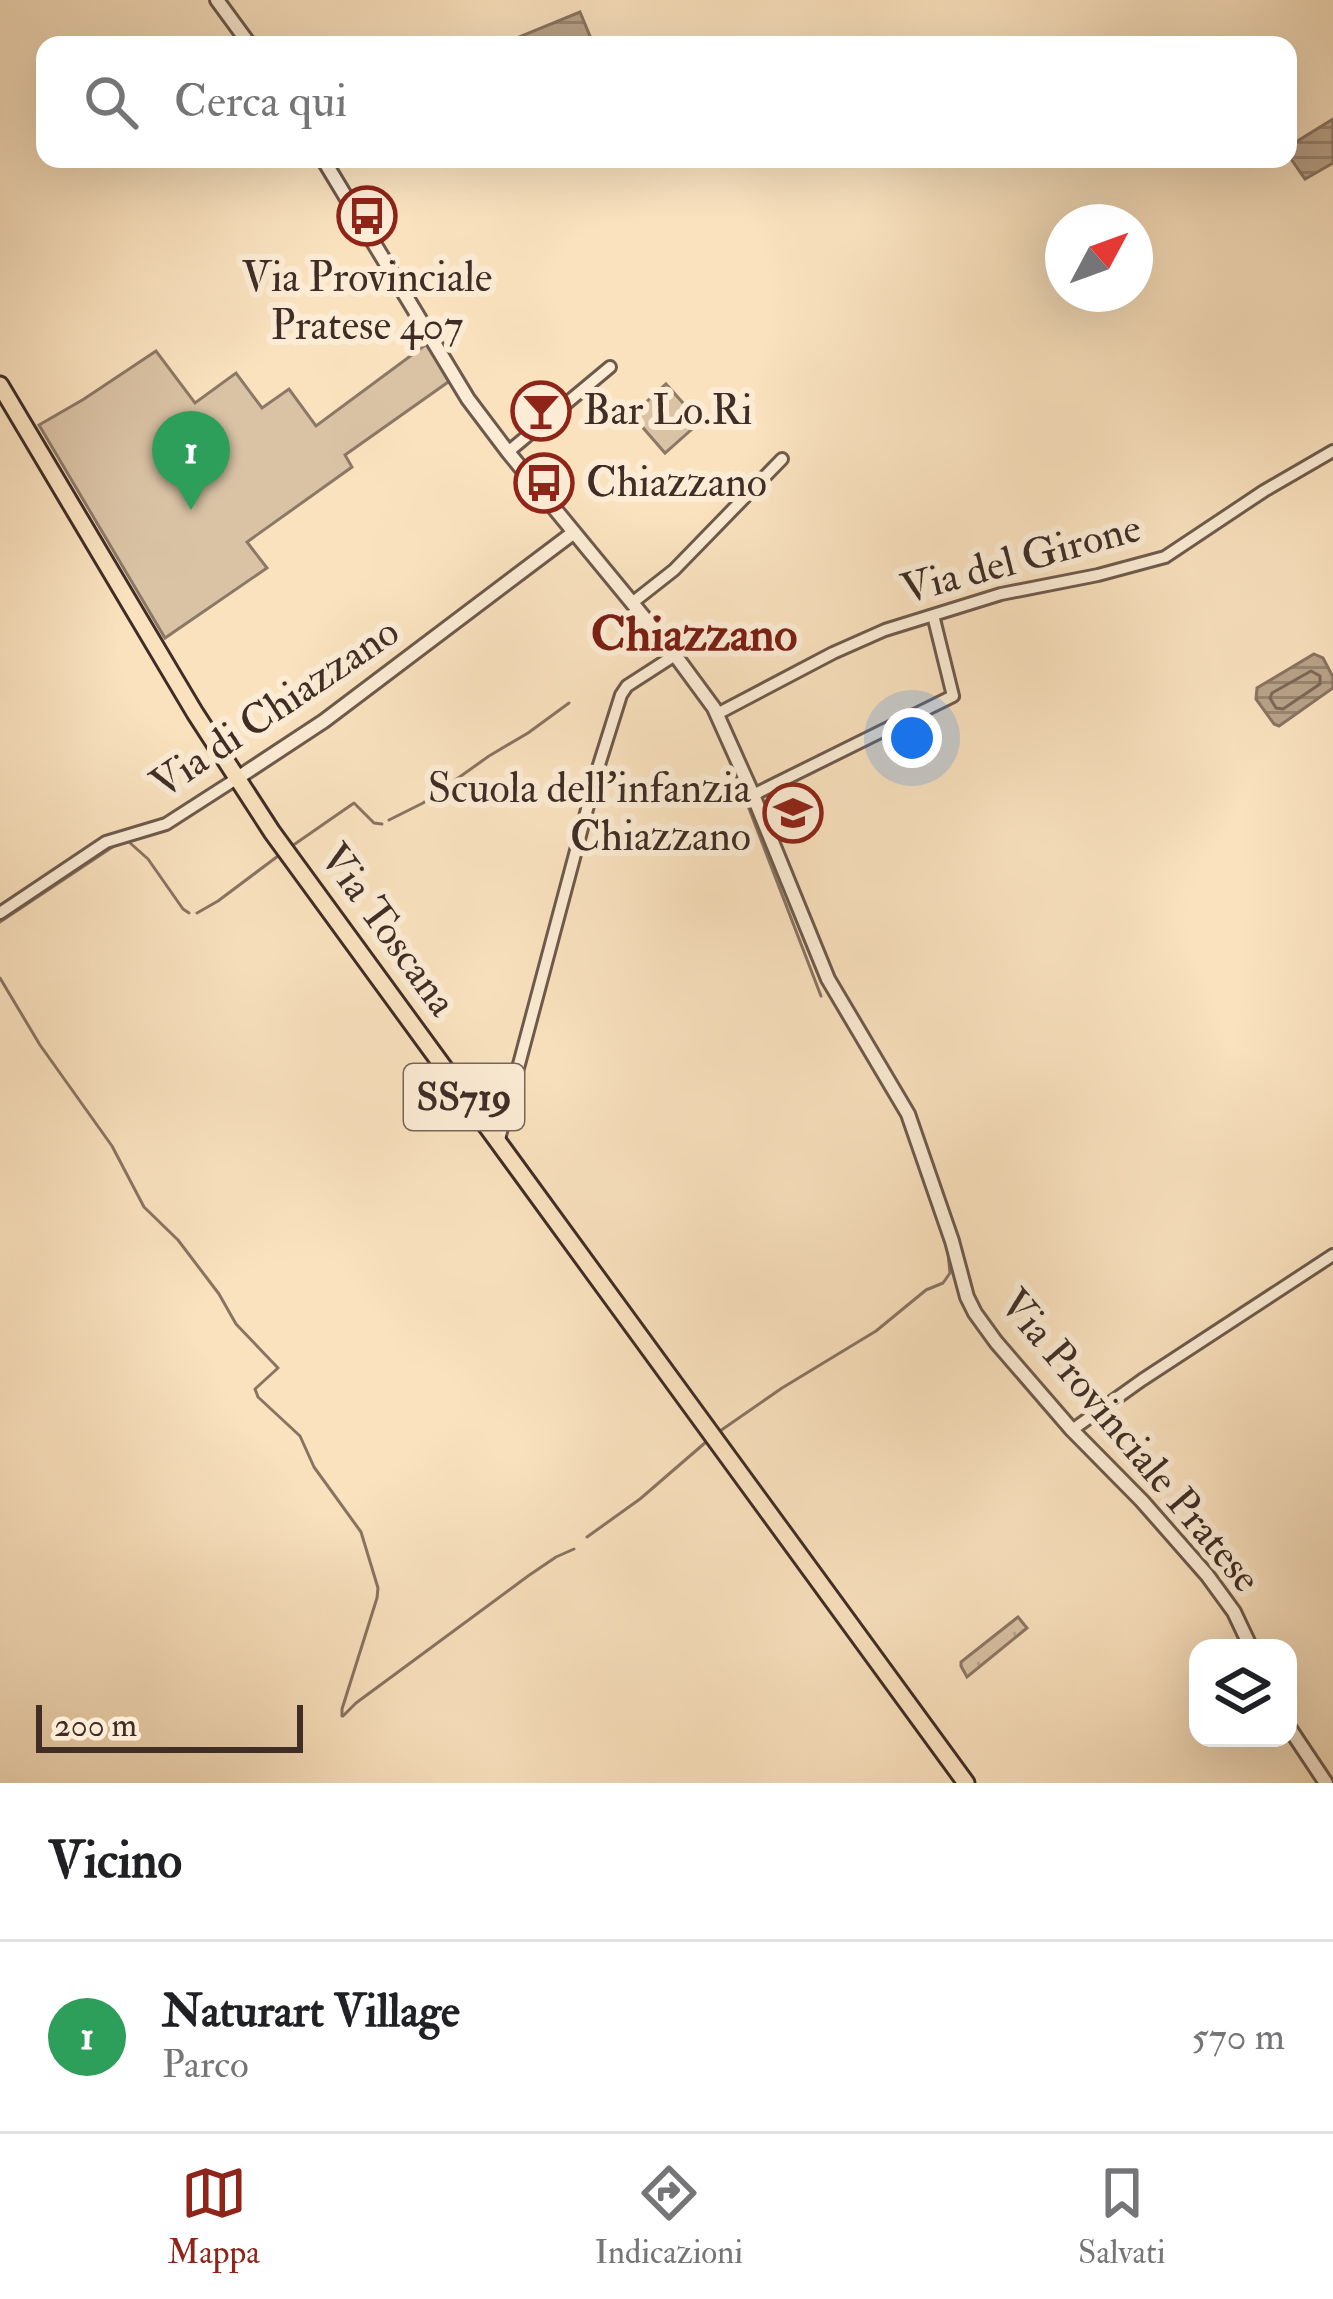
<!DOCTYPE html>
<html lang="it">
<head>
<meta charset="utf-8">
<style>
  :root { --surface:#fff; --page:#f2f2f2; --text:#202124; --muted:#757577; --line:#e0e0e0; --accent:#8f2418 }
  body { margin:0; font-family:"IM FELL Double Pica",serif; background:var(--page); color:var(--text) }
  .controls { position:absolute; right:36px; bottom:36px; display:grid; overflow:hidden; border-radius:24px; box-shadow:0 12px 48px #0002 }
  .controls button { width:108px; height:108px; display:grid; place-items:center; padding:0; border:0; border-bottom:3px solid var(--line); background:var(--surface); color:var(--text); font:60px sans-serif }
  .compass { position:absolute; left:1045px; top:204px; width:108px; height:108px; border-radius:50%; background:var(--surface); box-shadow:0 12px 48px #0002; rotate:49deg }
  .scale { position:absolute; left:36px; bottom:30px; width:267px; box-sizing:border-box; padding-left:12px; border:6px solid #3f2d26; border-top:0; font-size:33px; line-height:42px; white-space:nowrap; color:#3f2d26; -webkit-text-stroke:9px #fcecd5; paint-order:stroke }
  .you { position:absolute; left:912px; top:738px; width:42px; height:42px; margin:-30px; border:9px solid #fff; border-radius:50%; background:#1a73e8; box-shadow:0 0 0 18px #1a73e833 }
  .badge { display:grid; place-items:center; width:78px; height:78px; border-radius:50%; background:var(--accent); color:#fff; font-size:39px; font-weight:700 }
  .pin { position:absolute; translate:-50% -99px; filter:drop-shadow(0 3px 6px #0008) }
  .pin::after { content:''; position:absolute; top:63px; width:42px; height:36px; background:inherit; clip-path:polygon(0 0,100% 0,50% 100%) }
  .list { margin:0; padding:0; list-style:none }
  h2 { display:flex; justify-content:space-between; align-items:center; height:156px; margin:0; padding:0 48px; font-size:51px }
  h2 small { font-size:39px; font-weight:400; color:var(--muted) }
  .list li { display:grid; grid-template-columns:78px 1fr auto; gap:36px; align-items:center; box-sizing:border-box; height:192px; padding:0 48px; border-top:3px solid var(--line) }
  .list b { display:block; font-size:45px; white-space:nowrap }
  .list p { margin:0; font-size:39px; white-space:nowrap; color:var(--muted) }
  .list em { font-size:39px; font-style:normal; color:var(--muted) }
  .icon { flex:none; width:66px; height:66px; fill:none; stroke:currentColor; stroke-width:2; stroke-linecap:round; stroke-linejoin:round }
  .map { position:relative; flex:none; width:1333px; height:1783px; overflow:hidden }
  .search { position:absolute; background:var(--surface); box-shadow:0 12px 48px #0002; left:36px; right:36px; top:36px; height:132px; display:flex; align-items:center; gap:30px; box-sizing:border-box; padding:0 42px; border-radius:24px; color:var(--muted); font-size:45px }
  .sheet { height:348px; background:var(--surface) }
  nav { display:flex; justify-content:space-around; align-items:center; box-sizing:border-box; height:168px; border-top:3px solid var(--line); background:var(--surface); font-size:33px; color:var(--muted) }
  nav a { display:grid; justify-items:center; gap:6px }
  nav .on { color:var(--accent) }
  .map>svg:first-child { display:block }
  .grass { fill:url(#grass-tufts); stroke:#8c7866; stroke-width:3 }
  .green { fill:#dac3a5; stroke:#8c7866; stroke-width:3 }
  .water { fill:url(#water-rules); stroke:#897463; stroke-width:3 }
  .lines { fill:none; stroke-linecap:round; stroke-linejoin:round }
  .shore { stroke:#7c6858; stroke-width:3 }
  .stream { stroke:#897463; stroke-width:3 }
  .minor-casing { stroke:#6e5a4c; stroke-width:16 }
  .tertiary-casing { stroke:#6e5a4c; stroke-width:18 }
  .primary-casing { stroke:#3f2d26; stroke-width:21 }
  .minor { stroke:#fcecd5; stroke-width:10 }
  .tertiary { stroke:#fcecd5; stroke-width:12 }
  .primary { stroke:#fae2bf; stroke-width:15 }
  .labels { text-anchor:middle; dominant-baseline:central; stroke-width:12; stroke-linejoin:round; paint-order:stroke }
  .shield { fill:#fcecd5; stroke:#78665a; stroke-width:3 }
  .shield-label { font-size:39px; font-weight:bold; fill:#3f2d26 }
  .poi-label { font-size:42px; fill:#3f2d26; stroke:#fcecd5; text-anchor:start }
  .street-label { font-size:42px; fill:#3f2d26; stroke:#fcecd5 }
  .quarter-label { font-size:48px; font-weight:bold; fill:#7a1f14; stroke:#fcecd5 }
</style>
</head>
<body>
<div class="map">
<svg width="1333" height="1783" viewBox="0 0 1333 1783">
  <defs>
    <pattern id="grass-tufts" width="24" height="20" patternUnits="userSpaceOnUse" patternTransform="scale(3)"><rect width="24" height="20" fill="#dac3a5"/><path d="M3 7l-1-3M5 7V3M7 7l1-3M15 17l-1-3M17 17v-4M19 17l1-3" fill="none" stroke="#bca88e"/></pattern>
    <pattern id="water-rules" width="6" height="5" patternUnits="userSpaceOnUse" patternTransform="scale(3)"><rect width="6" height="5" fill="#baa48b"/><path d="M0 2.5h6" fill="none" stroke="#998671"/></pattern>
  </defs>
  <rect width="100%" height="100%" fill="#fae2bf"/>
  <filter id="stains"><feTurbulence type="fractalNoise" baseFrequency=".00167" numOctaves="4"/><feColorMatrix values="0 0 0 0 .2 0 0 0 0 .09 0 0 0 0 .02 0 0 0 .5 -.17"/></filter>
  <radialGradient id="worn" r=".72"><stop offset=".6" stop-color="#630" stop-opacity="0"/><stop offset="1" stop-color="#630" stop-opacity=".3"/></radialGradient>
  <!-- grass -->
  <path class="grass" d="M1018 1617 1027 1628 967 1677 961 1666V1662Z"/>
  <!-- green -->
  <path class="green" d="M428 343 451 380 345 455 352 467 247 542 267 568 165 638 39 425 84 399 156 351 195 403 236 373 262 408 289 389 316 426Z
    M666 384 700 422 665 453 632 415Z"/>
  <!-- water -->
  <path class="water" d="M580 12 592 41 582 45H516L514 39Z
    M1333 119V163L1305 179 1291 159 1290 149 1296 142Z
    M1314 654 1323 658 1333 677V688L1279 726 1274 724 1256 699 1257 688Z"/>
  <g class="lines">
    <!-- shore -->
    <path class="shore" d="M1311 671 1320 676V684L1283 709 1276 708 1270 698 1272 693Z"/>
    <!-- stream -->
    <path class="stream" d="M728 754 821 996
      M389 820 423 803 489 756 528 733 569 703
      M129 842 148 859 183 909 189 913
      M292 846 354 803 374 823 382 824
      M197 913 218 901 278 856
      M0 922 120 842
      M0 978 40 1045 112 1146 144 1207 178 1240 219 1294 236 1324 278 1368 255 1389 258 1397 300 1436 314 1467 361 1532 378 1588 377 1598 342 1709V1716
      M720 1431 782 1388 876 1331 926 1290 943 1283 950 1273 948 1253
      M587 1537 640 1499 706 1442
      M343 1716 356 1703 528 1576 556 1557 574 1549"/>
    <!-- minor casing -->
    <g class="minor-casing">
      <path id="minor" d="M508 452 610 367
        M632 603 674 570 782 459
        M717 714 833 653 885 630 1001 594 1098 575 1165 557 1264 491 1333 451
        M753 795 953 696 933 615
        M0 913 106 842 166 824 236 779
        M498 1143 598 768 621 695 627 686 675 655
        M1072 1430 1142 1380 1333 1255"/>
    </g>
    <!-- tertiary casing -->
    <g class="tertiary-casing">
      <path id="tertiary" d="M217 0 250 45
        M323 159 468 399 508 452 675 655 714 708 753 795 828 979 908 1114 952 1241 967 1297 975 1313 996 1342 1072 1430 1142 1501 1207 1575 1234 1612 1251 1648
        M236 779 324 721 573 533
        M1288 1726 1326 1783"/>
    </g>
    <!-- primary casing -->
    <g class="primary-casing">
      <path id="primary" d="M0 385 195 713 272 832 966 1783"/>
    </g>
    <!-- minor -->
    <use href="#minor" class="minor"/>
    <!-- tertiary -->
    <use href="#tertiary" class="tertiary"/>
    <!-- primary -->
    <use href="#primary" class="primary"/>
  </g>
  <!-- icons -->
  <defs>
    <g id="bus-ring" transform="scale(3)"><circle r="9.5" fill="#fcecd5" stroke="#8f2418" stroke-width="1.5"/><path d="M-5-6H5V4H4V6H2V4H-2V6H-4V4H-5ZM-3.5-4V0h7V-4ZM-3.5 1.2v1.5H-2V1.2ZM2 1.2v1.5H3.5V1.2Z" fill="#8f2418"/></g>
    <g id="bar-ring" transform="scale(3)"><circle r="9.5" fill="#fcecd5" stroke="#8f2418" stroke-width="1.5"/><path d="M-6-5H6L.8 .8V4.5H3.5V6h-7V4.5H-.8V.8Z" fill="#8f2418"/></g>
    <g id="school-ring" transform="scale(3)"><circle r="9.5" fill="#fcecd5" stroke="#8f2418" stroke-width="1.5"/><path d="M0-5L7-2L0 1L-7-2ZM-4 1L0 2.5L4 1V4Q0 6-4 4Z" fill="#8f2418"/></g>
  </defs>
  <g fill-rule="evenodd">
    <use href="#bus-ring" x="367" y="216"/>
    <use href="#bar-ring" x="541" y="411"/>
    <use href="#bus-ring" x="544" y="483"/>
    <use href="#school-ring" x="793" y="813"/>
  </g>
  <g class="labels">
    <!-- shield labels -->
    <rect class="shield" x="404" y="1064" width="120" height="66" rx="9"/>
    <g class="shield-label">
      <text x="464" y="1097">SS719</text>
    </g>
    <!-- poi labels -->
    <g class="poi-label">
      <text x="367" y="278" text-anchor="middle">Via Provinciale<tspan x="367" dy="48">Pratese 407</tspan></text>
      <text x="583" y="411">Bar Lo.Ri</text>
      <text x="586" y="483">Chiazzano</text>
      <text x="751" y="789" text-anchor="end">Scuola dell'infanzia<tspan x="751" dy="48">Chiazzano</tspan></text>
    </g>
    <!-- street labels -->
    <g class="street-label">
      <text transform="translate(1021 559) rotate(-15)">Via del Girone</text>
      <text transform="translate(275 708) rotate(-34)">Via di Chiazzano</text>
      <text transform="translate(388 930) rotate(54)">Via Toscana</text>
      <text transform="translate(1130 1441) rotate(50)">Via Provinciale Pratese</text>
    </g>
    <!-- quarter labels -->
    <g class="quarter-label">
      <text x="694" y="635">Chiazzano</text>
    </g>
  </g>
  <rect width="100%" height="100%" filter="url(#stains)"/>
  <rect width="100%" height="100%" fill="url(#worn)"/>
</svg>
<div class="controls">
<button><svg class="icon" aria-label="layers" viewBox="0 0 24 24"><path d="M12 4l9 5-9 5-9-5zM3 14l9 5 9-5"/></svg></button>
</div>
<svg class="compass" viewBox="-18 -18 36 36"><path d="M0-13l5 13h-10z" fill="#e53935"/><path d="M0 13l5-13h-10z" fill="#757577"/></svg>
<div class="scale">200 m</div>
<div class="you"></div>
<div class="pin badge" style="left:191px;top:510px;background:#2e9e5b">1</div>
<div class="search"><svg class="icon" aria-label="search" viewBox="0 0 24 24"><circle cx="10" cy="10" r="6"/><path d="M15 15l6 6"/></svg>Cerca qui</div>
</div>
<section class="sheet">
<h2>Vicino<small></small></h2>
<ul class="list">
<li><span class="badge" style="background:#2e9e5b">1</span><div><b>Naturart Village</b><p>Parco</p></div><em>570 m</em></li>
</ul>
</section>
<nav>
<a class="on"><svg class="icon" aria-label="map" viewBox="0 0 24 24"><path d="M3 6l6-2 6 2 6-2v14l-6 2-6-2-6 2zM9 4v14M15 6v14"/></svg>Mappa</a>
<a><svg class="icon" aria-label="directions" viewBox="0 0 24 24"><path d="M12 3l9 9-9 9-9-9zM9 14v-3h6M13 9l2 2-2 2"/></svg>Indicazioni</a>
<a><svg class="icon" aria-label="saved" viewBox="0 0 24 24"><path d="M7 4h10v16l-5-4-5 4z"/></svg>Salvati</a>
</nav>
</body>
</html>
